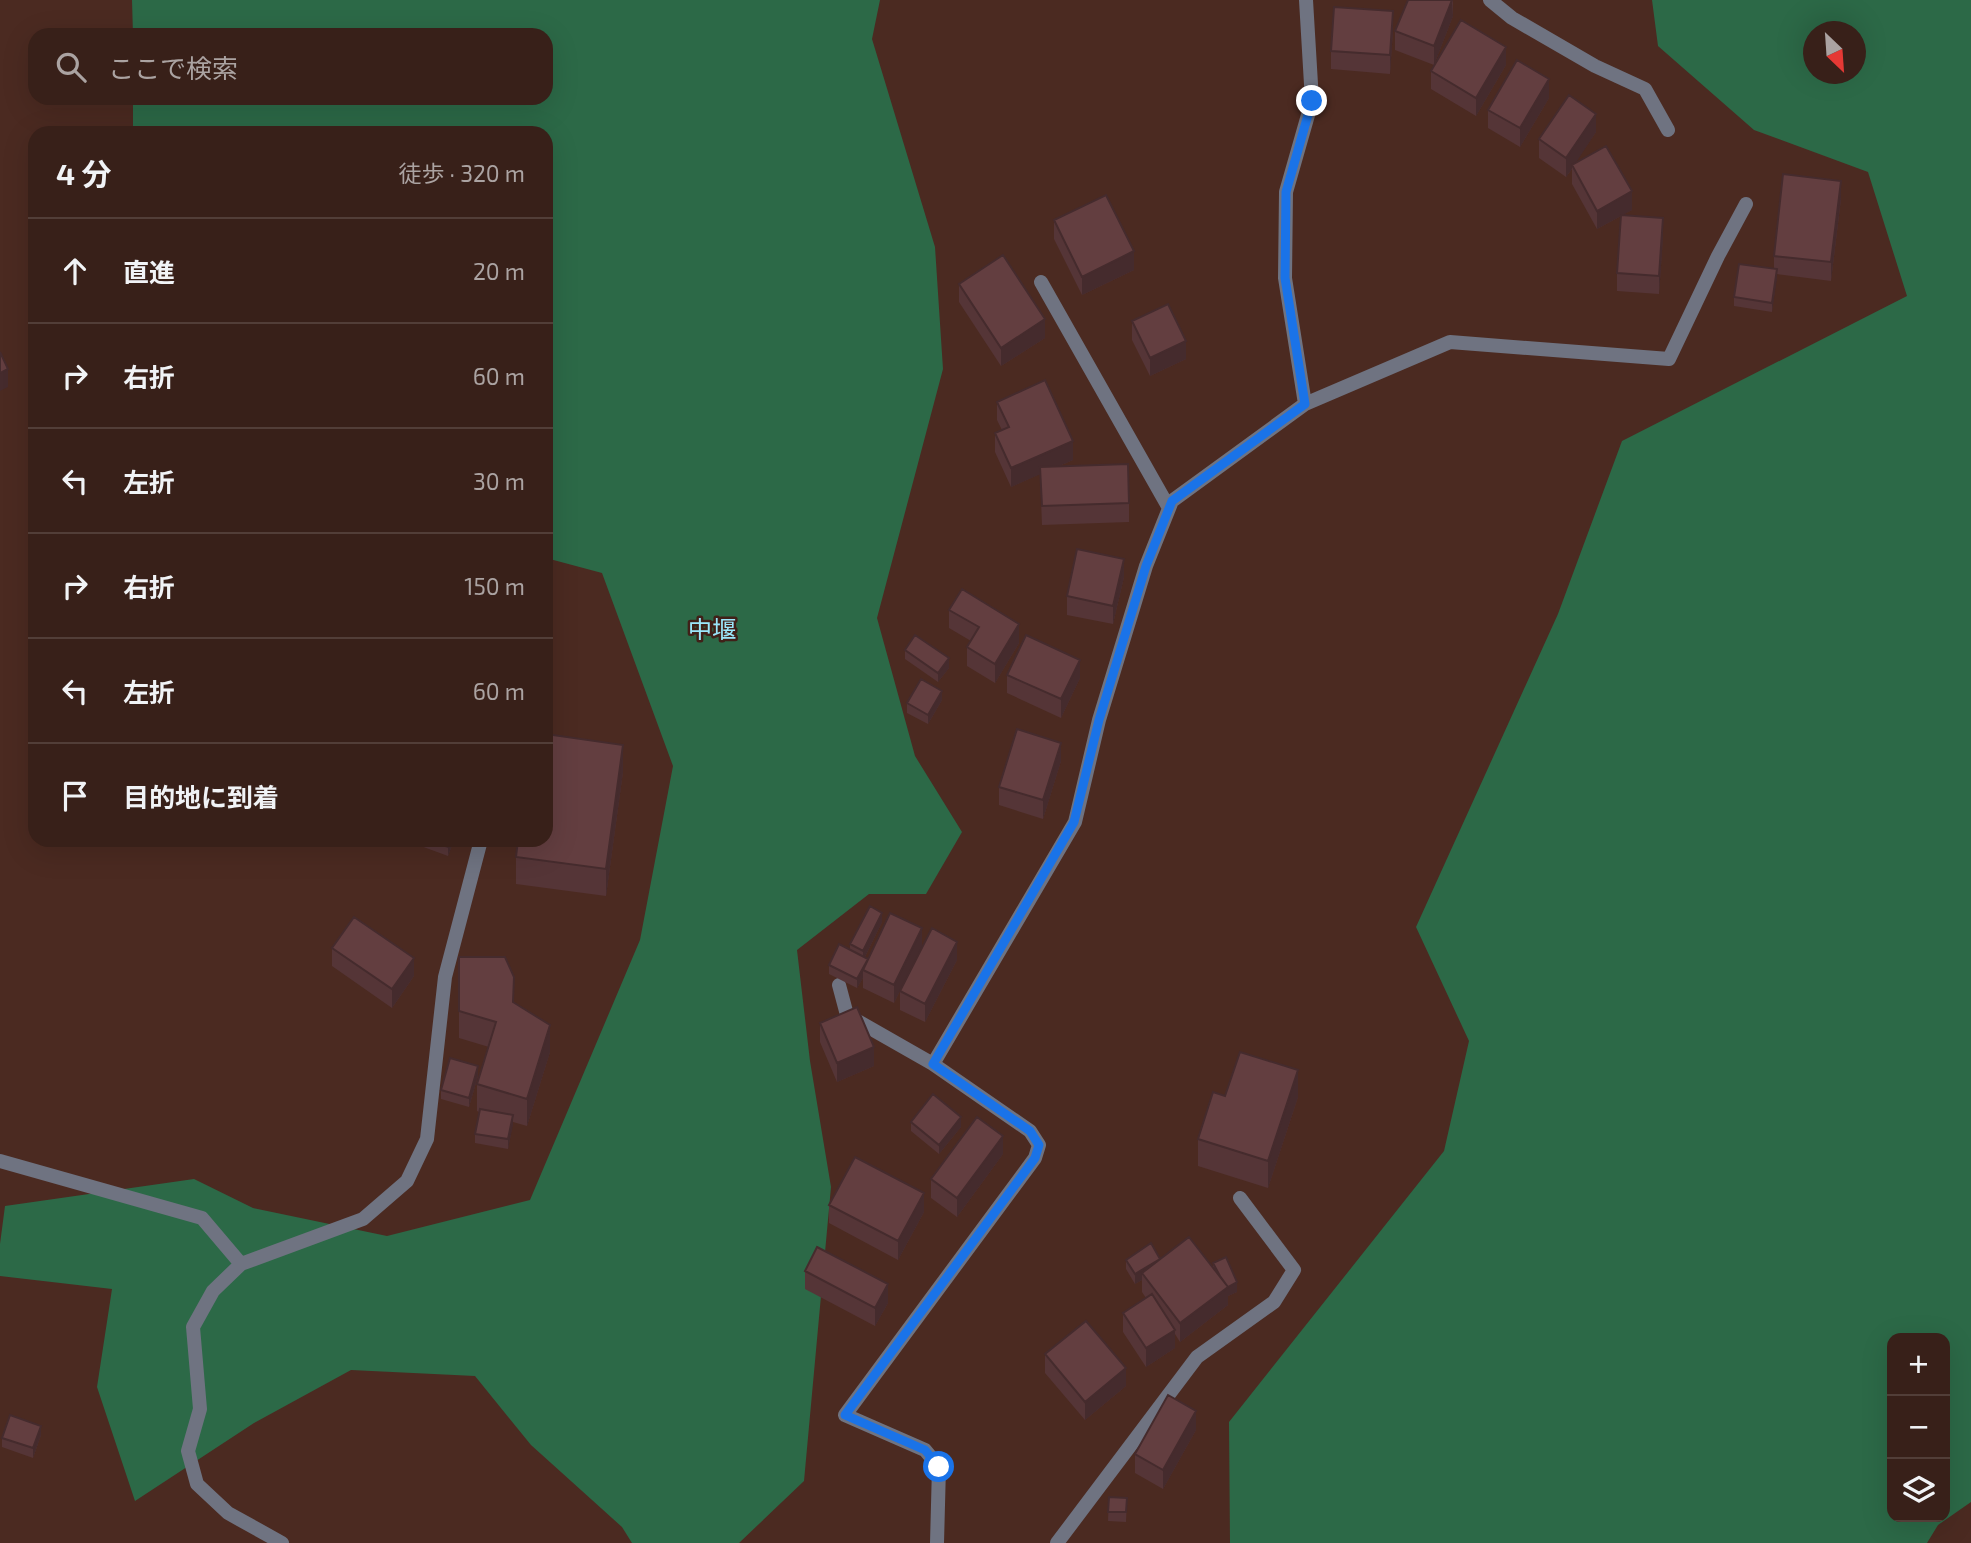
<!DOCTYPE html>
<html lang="ja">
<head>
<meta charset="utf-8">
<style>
  :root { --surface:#382019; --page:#432d26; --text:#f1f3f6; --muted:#aba3a2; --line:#523e38 }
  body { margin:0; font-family:"Exo 2","Noto Sans JP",sans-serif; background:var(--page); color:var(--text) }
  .controls { position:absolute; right:21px; bottom:21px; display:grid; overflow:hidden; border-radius:14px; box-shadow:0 7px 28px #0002 }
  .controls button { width:63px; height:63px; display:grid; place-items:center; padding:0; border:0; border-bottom:2px solid var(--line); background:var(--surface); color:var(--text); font:35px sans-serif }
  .compass { position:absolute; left:1803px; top:21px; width:63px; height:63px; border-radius:50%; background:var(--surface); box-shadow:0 7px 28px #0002; rotate:155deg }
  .stop { position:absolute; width:21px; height:21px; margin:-16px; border:5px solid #1a73e8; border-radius:50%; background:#fff }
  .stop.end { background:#1a73e8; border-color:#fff; box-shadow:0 2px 7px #0008 }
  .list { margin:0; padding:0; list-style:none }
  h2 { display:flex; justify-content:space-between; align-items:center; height:91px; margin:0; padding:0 28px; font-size:30px }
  h2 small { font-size:23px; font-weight:400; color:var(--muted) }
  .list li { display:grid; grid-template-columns:46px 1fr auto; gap:21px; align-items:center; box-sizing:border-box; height:105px; padding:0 28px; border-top:2px solid var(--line) }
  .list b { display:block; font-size:26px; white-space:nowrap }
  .list em { font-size:23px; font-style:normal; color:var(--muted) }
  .icon { flex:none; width:38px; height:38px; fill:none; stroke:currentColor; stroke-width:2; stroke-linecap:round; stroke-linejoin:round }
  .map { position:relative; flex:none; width:1971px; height:1543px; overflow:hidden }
  .search { position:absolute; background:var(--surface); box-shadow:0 7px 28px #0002; left:28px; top:28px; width:525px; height:77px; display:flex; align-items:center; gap:18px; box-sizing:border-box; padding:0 24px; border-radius:21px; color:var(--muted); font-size:26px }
  .panel { position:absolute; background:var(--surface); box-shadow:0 7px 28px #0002; left:28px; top:126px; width:525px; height:721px; border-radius:21px }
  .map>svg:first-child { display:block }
  .green { fill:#2c6947; fill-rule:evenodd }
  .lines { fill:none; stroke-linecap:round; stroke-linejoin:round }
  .minor { stroke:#6f7381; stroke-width:14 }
  .wall { fill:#553537 }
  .shaded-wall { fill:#452b2d }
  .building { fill:#633e40; stroke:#452b2d; stroke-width:2 }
  .route { stroke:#1a73e8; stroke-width:9 }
  .labels { text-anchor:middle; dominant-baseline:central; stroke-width:5; stroke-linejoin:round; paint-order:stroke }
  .neighbourhood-label { font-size:24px; fill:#9be7fb; stroke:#402018 }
</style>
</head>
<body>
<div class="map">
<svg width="1971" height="1543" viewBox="0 0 1971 1543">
  <rect width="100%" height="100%" fill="#4b2a21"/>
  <!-- green -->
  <path class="green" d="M132 0H880L872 39 935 247 943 369 877 618 915 756 962 832 926 894H869L797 950 810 1061 831 1187 804 1481 739 1543H632L622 1527 531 1445 475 1376 351 1370 254 1423 135 1501 97 1387 112 1289 0 1276V1244L5 1206 194 1179 253 1208 387 1236 530 1200 640 940 673 766 602 573 546 558V133H133V98H546V35H133Z
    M1652 0H1971V1502L1938 1525 1927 1543H1230L1229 1422 1444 1151 1469 1041 1416 927 1558 614 1622 441 1907 296 1868 172 1754 130 1658 46ZM1814 32H1856V74H1814ZM1892 1338H1945V1517H1892Z"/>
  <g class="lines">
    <!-- minor -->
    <path class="minor" d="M1490 0 1512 18 1595 66 1645 89 1668 130
      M1041 282 1169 508
      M1305 404 1285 278 1286 192 1312 101 1306 0
      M839 985 847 1015 933 1064 1030 1131 1039 1145 1035 1158 845 1415 925 1450 939 1467 937 1543
      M933 1064 1075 822 1099 720 1146 566 1172 501 1305 404 1450 342 1669 359 1718 256 1746 204
      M0 1161 202 1218 241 1264
      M282 1543 228 1513 197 1484 188 1451 200 1409 193 1327 213 1291 241 1264 363 1219 407 1181 427 1139 445 977 481 840
      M1057 1543 1197 1357 1274 1302 1294 1270 1240 1198"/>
  </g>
  <!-- wall -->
  <path class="wall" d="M1453 0V16L1434 65 1395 50V31Z
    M1393 30 1390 74 1331 69V51Z
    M1506 65 1476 116 1431 89V71Z
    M1549 98 1520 147 1488 128V110Z
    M1596 132 1575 163 1632 210 1622 215 1663 237 1659 294 1617 291V273L1621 216 1597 229 1572 184V169L1566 177 1539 158V139Z
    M1841 199 1831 281 1777 274 1772 312 1734 306V297L1774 269V256Z
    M1054 220 1134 270 1082 295 1054 239Z
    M959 284 1045 338 1001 366 959 302Z
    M1132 321 1186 359 1150 376 1132 340Z
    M997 402 1073 460 1057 467 1129 503V522L1042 525 1040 474 1011 487 995 452V433L1002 430 997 420Z
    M1124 577 1113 624 1067 615V596Z
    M949 610 1019 643 995 683 967 666V647L971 641 949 628Z
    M905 650 949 668 938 682 905 659Z
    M1007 675 1080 678 1061 718 1007 693Z
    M942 700 928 724 907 713V703Z
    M1061 761 1043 819 999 805V787Z
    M623 772 606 896 516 884V857Z
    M418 840H454L448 856 418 845Z
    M882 922 865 957 868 959 922 947 903 985 957 960 925 1022 900 1010V991L894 1003 863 988V978L857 988 829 974V965L850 950V944Z
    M332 948 414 976 392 1008 332 966Z
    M459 957 514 1002 550 1052 527 1126 513 1122 508 1149 475 1143V1134L479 1112 477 1111V1084L489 1047 459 1038Z
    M820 1023 874 1066 837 1082 820 1042Z
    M478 1076 469 1107 441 1099V1090Z
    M1225 1096 1298 1097 1268 1188 1198 1166V1139Z
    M911 1122 961 1127 939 1154 911 1131Z
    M1003 1154 957 1217 931 1198V1179Z
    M829 1205 924 1212 898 1260 829 1223Z
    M1160 1259 1213 1268V1263L1237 1292 1228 1296V1305L1180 1342 1175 1334V1348L1146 1367 1123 1332V1313L1146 1298 1142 1292V1280L1135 1284 1126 1269V1260Z
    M805 1271 888 1303 875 1326 805 1289Z
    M1045 1354 1126 1386 1085 1420 1045 1373Z
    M1196 1430 1163 1489 1135 1473V1454Z
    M41 1435 33 1458 2 1447V1438Z
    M1109 1497 1127 1498 1126 1522 1108 1521Z"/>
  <!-- shaded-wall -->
  <path class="shaded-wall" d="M1452 0 1453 16 1434 65V46Z
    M1393 11V30L1390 74V55Z
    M1506 47V65L1476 116V98Z
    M1549 79V98L1520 147V128Z
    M1596 114V132L1573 167 1572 165V169L1566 177V158Z
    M1841 181V199L1831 281V262Z
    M1632 191V210L1597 229V211Z
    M1663 218V237L1659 294V276Z
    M1134 251V270L1082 295V277Z
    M1777 269V279L1772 312V303Z
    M1045 319V338L1001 366V348Z
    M1186 341V359L1150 376V358Z
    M8 369V387L0 391V373Z
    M1073 441V460L1011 487V468Z
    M1124 559V577L1113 624V606Z
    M1019 624V643L995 683V664Z
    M949 658V668L938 682V673Z
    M1080 660V678L1061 718V699Z
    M942 691V700L928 724V715Z
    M1061 743V761L1043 819V800Z
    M623 745V772L606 896V869Z
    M450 840H454L448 856V847Z
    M882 913V922L863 961V951Z
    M922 928V947L894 1003V985Z
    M957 942V960L925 1022V1004Z
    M414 958V976L392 1008V989Z
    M868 959 863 970V978L857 988V979Z
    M550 1025V1052L527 1126V1099Z
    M874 1047V1066L837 1082V1063Z
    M478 1066V1076L469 1107V1098Z
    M1298 1070V1097L1268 1188V1161Z
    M513 1115V1125L508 1149V1139Z
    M961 1117V1127L939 1154V1145Z
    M1003 1136V1154L957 1217V1198Z
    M924 1193V1212L898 1260V1241Z
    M1160 1259 1142 1273V1280L1135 1284V1274Z
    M1237 1282V1292L1228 1296V1305L1180 1342V1323L1225 1288Z
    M888 1284V1303L875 1326V1308Z
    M1175 1330V1348L1146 1367V1348Z
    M1126 1368V1386L1085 1420V1402Z
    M1196 1411V1430L1163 1489V1470Z
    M41 1426V1435L33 1458V1448Z"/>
  <!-- building -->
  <path class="building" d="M1408 0H1452L1434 46 1395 31Z
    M1334 7 1393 11 1390 55 1331 51Z
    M1461 20 1506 47 1476 98 1431 71Z
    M1517 60 1549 79 1520 128 1488 110Z
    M1569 95 1596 114 1566 158 1539 139Z
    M1606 146 1632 191 1597 211 1572 165Z
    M1783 174 1841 181 1831 262 1774 256Z
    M1106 195 1134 251 1082 277 1054 220Z
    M1621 215 1663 218 1659 276 1617 273Z
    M1003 255 1045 319 1001 348 959 284Z
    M1739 264 1777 269 1772 303 1734 297Z
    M1168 304 1186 341 1150 358 1132 321Z
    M0 352 8 369 0 373Z
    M1045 380 1073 441 1011 468 995 433 1009 427 997 402Z
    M1128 464 1129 503 1042 506 1040 467Z
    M1077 549 1124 559 1113 606 1067 596Z
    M962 589 1019 624 995 664 967 647 979 627 949 610Z
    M915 635 949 658 938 673 905 650Z
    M1026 635 1080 660 1061 699 1007 675Z
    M921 679 942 691 928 715 907 703Z
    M1017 729 1061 743 1043 800 999 787Z
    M546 734 623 745 606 869 516 857 518 840H546Z
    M429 840H450L448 847Z
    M870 906 882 913 863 951 850 944Z
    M890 913 922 928 894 985 863 970Z
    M354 917 414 958 392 989 332 948Z
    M932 928 957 942 925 1004 900 991Z
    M839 944 868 959 857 979 829 965Z
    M459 957H505L514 977 513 1002 550 1025 527 1099 477 1084 496 1022 459 1011Z
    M857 1007 874 1047 837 1063 820 1023Z
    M1240 1052 1298 1070 1268 1161 1198 1139 1213 1092 1225 1096Z
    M450 1058 478 1066 469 1098 441 1090Z
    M933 1094 961 1117 939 1145 911 1122Z
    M480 1109 513 1115 508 1139 475 1134Z
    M977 1117 1003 1136 957 1198 931 1179Z
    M855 1157 924 1193 898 1241 829 1205Z
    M1189 1237 1228 1287 1180 1323 1142 1273Z
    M1151 1243 1160 1259 1135 1274 1126 1260Z
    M817 1247 888 1284 875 1308 805 1271Z
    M1226 1257 1237 1282 1228 1287 1220 1276 1213 1263Z
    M1152 1294 1175 1330 1146 1348 1123 1313Z
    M1086 1321 1126 1368 1085 1402 1045 1354Z
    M1168 1395 1196 1411 1163 1470 1135 1454Z
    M10 1415 41 1426 33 1448 2 1438Z
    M1109 1497 1127 1498 1126 1512H1108Z"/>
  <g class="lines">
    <!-- route -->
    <path class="route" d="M939 1467 925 1450 845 1415 1035 1158 1039 1145 1030 1131 933 1064 1074 822 1099 720 1146 566 1172 501 1305 404 1285 278 1286 192 1312 101"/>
  </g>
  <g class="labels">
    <!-- neighbourhood labels -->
    <g class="neighbourhood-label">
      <text x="712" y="628">中堰</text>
    </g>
  </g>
</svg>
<div class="controls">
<button>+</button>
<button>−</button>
<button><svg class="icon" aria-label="layers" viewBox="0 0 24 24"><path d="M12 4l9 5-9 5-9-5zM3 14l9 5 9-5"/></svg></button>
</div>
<svg class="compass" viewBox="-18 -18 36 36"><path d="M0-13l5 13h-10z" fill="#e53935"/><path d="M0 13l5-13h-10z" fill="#aba3a2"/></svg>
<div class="stop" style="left:939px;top:1467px"></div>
<div class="stop end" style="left:1312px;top:101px"></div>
<div class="search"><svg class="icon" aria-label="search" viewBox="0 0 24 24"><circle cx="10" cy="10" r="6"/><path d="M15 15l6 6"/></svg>ここで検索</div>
<section class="panel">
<h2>4 分<small>徒歩 · 320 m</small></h2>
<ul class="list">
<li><svg class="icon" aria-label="ahead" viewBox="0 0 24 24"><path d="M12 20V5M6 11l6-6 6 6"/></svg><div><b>直進</b></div><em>20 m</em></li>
<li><svg class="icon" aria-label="right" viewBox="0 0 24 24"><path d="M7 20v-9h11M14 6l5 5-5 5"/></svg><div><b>右折</b></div><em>60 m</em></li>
<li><svg class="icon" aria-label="left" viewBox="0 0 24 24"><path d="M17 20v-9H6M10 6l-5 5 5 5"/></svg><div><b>左折</b></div><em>30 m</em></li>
<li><svg class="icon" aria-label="right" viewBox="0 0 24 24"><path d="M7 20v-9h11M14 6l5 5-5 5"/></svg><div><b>右折</b></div><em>150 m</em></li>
<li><svg class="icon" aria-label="left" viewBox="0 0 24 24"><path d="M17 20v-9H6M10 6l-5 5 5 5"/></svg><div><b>左折</b></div><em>60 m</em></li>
<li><svg class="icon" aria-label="arrive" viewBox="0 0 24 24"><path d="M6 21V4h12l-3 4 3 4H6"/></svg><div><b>目的地に到着</b></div></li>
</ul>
</section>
</div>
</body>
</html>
